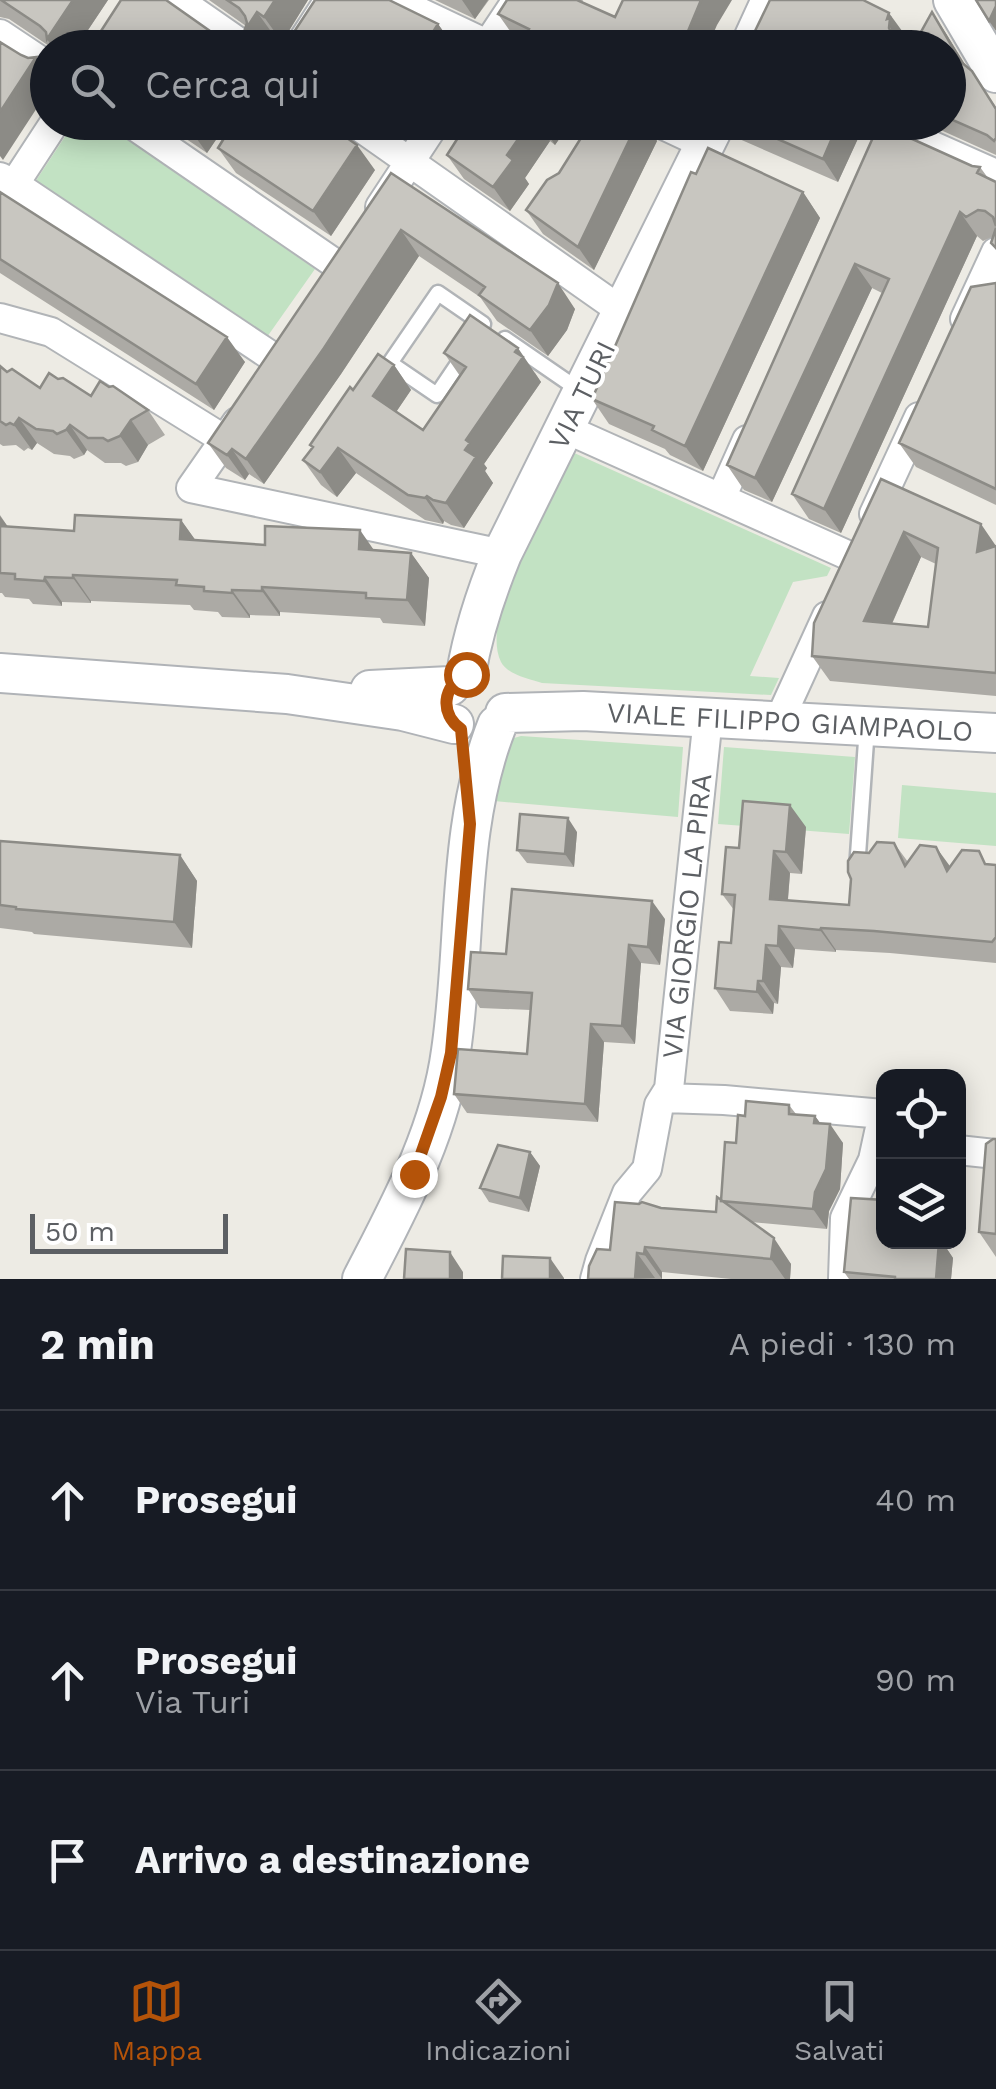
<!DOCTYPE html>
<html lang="it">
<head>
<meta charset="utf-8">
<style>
  :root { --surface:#171b24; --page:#20242c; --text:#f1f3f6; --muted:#9ea1a6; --line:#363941; --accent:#b45309 }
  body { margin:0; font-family:"Work Sans",sans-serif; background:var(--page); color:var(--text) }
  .controls { position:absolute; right:30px; bottom:30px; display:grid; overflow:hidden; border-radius:20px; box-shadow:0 5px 25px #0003 }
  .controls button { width:90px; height:90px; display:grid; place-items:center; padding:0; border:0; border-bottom:2px solid var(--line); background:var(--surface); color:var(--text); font:50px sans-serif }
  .scale { position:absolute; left:30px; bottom:25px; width:198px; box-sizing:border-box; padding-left:10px; border:5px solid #5c5f63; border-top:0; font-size:28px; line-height:35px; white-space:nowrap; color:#5c5f63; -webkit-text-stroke:8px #fff; paint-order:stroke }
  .stop { position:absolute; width:30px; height:30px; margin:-22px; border:8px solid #b45309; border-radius:50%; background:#fff }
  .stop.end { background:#b45309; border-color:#fff; box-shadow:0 2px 10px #0008 }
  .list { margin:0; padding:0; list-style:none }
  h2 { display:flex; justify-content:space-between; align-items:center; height:130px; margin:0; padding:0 40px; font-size:42px }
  h2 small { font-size:32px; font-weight:400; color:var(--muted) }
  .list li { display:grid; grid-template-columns:65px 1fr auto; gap:30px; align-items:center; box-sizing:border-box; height:180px; padding:0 40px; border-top:2px solid var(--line) }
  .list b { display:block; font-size:38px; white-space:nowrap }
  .list p { margin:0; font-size:32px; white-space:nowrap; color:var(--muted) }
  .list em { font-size:32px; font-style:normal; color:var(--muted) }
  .icon { flex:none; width:55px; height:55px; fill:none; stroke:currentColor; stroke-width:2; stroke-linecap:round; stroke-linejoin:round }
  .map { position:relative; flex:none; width:996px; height:1279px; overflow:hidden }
  .search { position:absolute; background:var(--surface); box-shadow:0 5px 25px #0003; left:30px; right:30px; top:30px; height:110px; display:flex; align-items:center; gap:25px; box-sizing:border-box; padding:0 35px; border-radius:55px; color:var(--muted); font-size:38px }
  .sheet { height:670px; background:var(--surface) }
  nav { display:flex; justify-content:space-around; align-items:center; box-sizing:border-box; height:140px; border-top:2px solid var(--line); background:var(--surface); font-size:28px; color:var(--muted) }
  nav a { display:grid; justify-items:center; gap:5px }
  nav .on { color:var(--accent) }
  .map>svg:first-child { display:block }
  .green { fill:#c2e2c3 }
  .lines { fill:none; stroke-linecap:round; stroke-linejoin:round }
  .lane-casing { stroke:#b1b4b7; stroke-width:19 }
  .street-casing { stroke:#b1b4b7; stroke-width:32 }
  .secondary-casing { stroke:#b0b3b7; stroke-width:42 }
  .lane { stroke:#fff; stroke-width:14 }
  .street { stroke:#fff; stroke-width:28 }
  .secondary { stroke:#fff; stroke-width:38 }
  .wall { fill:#acaaa5; fill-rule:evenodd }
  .shaded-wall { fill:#8c8b86 }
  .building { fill:#c8c6c0; stroke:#8c8b86; stroke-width:2.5; fill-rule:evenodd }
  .route { stroke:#b45309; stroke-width:12 }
  .labels { text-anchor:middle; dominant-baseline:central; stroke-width:8; stroke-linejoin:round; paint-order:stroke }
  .street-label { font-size:28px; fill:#5c5f63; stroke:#fff }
</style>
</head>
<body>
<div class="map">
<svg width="996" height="1279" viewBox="0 0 996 1279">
  <rect width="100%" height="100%" fill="#edebe4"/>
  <!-- green -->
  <path class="green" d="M74 123H105L315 269 267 337 33 185Z
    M572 452 831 568 827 576 793 582 750 676 779 678 771 695 542 683C529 679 508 675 501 662 478 614 550 497 572 452Z
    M521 736 683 747 678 817 494 801 507 740Z
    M724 747 855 757 849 834 718 824Z
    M902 785 996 793V846L898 838Z"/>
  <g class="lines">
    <!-- lane casing -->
    <g class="lane-casing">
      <path id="lane" d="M455 122 468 132 474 122
        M505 339 582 392
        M464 355 437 395 390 363 438 293 483 324
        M857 869 867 727"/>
    </g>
    <!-- street casing -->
    <g class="street-casing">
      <path id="street" d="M178 0 247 48
        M394 0 495 48
        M0 34 48 66
        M298 48 329 0
        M485 48 517 0
        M129 122 340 267
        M353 122 623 312
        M657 122 706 145
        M879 122 996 174
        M0 177 14 184 277 360
        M0 206 55 122
        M380 207 436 122
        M0 318 51 332 225 440
        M965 319 996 252
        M237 422 191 488 502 554
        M566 429 854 558
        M721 498 747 440
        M874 514 919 417
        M779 721 827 616
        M664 1098 724 1100 883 1114 873 1160 845 1218 843 1279
        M958 1150 996 1154
        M595 1279 600 1261 627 1193 647 1169 659 1105 669 1089 708 717"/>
    </g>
    <!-- secondary casing -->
    <g class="secondary-casing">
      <path id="secondary" d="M953 0 996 73
        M749 48 771 0
        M0 673 287 694 403 711 454 724
        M466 674C473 632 486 593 502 554L716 122
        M370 690 450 686
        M505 713 583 711 996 733
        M362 1279C399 1207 440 1133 451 1051 467 943 456 829 497 725"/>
    </g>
    <!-- lane -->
    <use href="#lane" class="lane"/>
    <!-- street -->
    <use href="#street" class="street"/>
    <!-- secondary -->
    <use href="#secondary" class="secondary"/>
  </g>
  <!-- wall -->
  <path class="wall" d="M0 0H108L76 48H52L9 19 0 17Z
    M209 0H308L282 42 275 37 246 26Z
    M435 0H489L475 19Z
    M507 0H583L582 2 615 17 717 25 521 41 515 38 498 14Z
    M932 12 966 66 996 107V155L923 122H948V48L763 45 754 33 905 35 904 38 906 42 909 43 917 39Z
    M438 24 455 48H301L292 35Z
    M161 122H228L207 153Z
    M468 122H571L555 145 550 141 525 178 529 184 510 211 464 179 447 155Z
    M591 122H644L657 141 594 270 543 234 526 210 559 173Z
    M727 122H855L861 132 838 182 737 138Z
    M879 124 972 166 980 167 988 178 996 182V250L991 243 994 236 983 241 977 236 841 533 809 519 792 494 882 293 872 288 772 502 744 490 727 465Z
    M218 148 375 170 331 236 236 173Z
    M391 173 575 309 567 330 548 356 497 321 480 297 419 256 341 374 264 484 249 474 245 480 226 468 208 443Z
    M696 174 803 192 820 218 703 471 670 455 665 449 609 424 592 399Z
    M0 192 245 362 214 410 0 273Z
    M996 283V505L916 467 899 443Z
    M444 353 535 373 541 382 484 464 487 468 485 471 493 483 464 528 451 525 444 521 443 524 425 520 356 473 337 497 321 485 303 460 312 448 310 445 394 365 411 390 396 412 423 430 460 376Z
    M0 366 7 372 40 388 91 396 148 410 165 435 148 445 138 462 126 466 121 463H105L87 450 84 455 74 459 70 456 54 454 37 443 32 450 28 448 24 451 16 445 3 446 0 444Z
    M881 479 996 546V696L830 681 812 656ZM921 557 936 564 928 627 892 624Z
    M0 515 8 527 74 531 181 520 195 540 411 553 429 578 425 626 383 623 380 618 280 612V616L250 615V618L222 617 218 612 194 610 190 605 91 601V603L62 602V606L33 604 29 599 5 597 2 593H0Z
    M806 827 802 874 790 873 788 900 849 905 869 853 894 843 908 862 950 866 996 865V963L890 953 836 950V952L795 949 793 968 781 967 778 1004 774 1003 773 1014 730 1011 715 988 731 943 734 910 722 894 739 848Z
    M577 832 574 867 527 863 517 850Z
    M0 841 180 855 197 881 192 948 34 934 32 932 0 928Z
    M665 919 660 965 641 963 635 1044 604 1042 598 1122 467 1113 454 1094 527 1054 530 1010 480 1008 468 989 506 954Z
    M789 1105 796 1114 815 1116 820 1123 843 1143 840 1189 829 1211 827 1229 751 1222 791 1264 790 1279H731L662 1272V1279H588L610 1250 661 1208 716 1212 721 1200 736 1143 745 1116Z
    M996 1139V1257L979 1232Z
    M530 1152 540 1166 529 1212 489 1202 480 1188Z
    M884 1242H945V1246L953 1258 951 1279H849L844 1272Z"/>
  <!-- shaded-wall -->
  <path class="shaded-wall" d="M73 0H108L76 48H53L47 39Z
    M275 0H308L282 42 264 17Z
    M462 0H488L475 19Z
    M701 0H732L717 25 707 48H681Z
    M996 6V31L989 21Z
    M257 12 275 37 268 48H255L244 32Z
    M932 12 947 35 977 84 961 62Z
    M889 13 905 35V48L893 36 887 19Z
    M438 24 455 48H423Z
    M243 33 253 48H234Z
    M36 57 48 74V91L3 160 0 156V112Z
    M193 122H228L207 153 189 128Z
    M530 122H537L550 141 525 178 529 184 510 211 493 187 507 155Z
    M540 122H571L555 145Z
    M636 122H644L657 141 594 270 578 247Z
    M839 122H855L861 132 838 182 823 159Z
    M357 145 375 170 331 236 313 211Z
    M803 192 820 218 703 471 685 446Z
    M960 212 977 236 841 533 824 509Z
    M401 230 419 256 341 374 264 484 246 459Z
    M855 264 872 288 772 502 755 478Z
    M558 283 575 309 567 330 548 356 530 330Z
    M227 337 245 362 214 410 196 384Z
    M518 348 541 382 484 464 487 468 485 471 493 483 464 528 446 503 465 450 466 440Z
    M394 365 411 390 390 421 373 396Z
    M19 418 37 443 32 450 14 425Z
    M131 420 148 445 138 462 120 436Z
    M70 425 87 450 84 455 66 430Z
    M338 448 356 473 337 497 320 472Z
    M232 449 249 474 245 480 227 455Z
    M427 496 444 521 443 524 425 498Z
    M0 516 11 531 0 537Z
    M181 520 199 545 180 539Z
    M981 524 996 546 977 552Z
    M360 530 378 556 359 549Z
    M904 532 921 557 882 646 864 621Z
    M411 553 429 578 425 626 407 600Z
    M73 575 91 601V603L73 578Z
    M45 577 62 602V606L44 581Z
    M262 587 280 612V616L262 591Z
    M232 590 250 615V618L232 593Z
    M790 805 806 827 802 874 786 852Z
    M568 818 577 832 574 867 565 854Z
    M936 847 952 869 947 871Z
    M774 851 790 873 786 921 770 899Z
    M180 855 197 881 192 948 174 922Z
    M652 901 665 919 660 965 648 947Z
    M779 926 795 949 793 968 778 946Z
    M821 928 836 950V952L820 930Z
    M629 945 641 963 635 1044 622 1026Z
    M766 945 781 967 778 1004 763 981Z
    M758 981 774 1003 773 1014 757 992Z
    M591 1024 604 1042 598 1122 585 1104Z
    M815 1116 829 1135 830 1124 843 1143 840 1189 829 1211 827 1229 813 1209Z
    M530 1152 540 1166 529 1212 520 1198Z
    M774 1238 791 1264 790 1279H785L771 1259Z
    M933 1242H945V1246L953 1258 951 1279H936Z
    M645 1247 662 1272V1279L644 1254Z
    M450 1252 463 1272V1279H450Z
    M637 1253 655 1278 635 1279Z
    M550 1258 564 1278V1279H550Z"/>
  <!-- building -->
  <path class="building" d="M1 0H73L47 39 46 32 40 26Z
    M121 0H166L220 38 229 40 238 38 243 33 234 48H90Z
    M227 0H275L264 17 257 12 244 32 247 23 245 16 239 8Z
    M315 0H389L438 24 423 48H311L292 35Z
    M507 0H577L615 17 623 0H701L681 48H517L529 29 498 14Z
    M770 0H863L889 13 887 19 890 18 889 28 893 36 900 42 909 43 917 39 932 12 961 62 972 71 996 109V138L994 141 987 135 948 118V48H761L766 38 754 33Z
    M976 0H996V6L989 21Z
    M0 42 21 55 28 58 36 57 0 112Z
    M181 122H193L189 128Z
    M234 122H324L357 145 313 211 218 148Z
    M468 122H530L507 155 513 160 493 187 447 155Z
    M591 122H638L578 247 526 210 547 180 559 173Z
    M739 122H839L823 159Z
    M879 124 972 166 980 167 977 173 996 182V226L993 217 985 211 978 210 966 217 960 212 824 509 792 494 889 279 855 264 755 478 727 465Z
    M708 148 803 192 685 446 652 430 654 426 592 399 691 172 696 174Z
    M391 173 558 283 549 305 530 330 479 295 485 287 401 230 324 348 246 459 232 449 227 455 208 443Z
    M0 192 227 337 196 384 0 259Z
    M996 228V248L991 243Z
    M996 283V489L899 443 971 287Z
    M470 315 518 348 515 352 523 357 466 440 470 443 465 450 476 457 446 503 433 500 427 496 425 498 408 495 338 448 320 472 303 460 313 447 310 445 350 387 353 390 378 354 394 365 373 396 423 430 466 367 444 353Z
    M0 366 7 372 12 369 40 388 49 373 58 379 63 378 91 396 100 381 109 387 113 386 148 410 131 420 120 436 108 441 103 438H88L70 425 66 430 57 434 53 431 36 429 19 418 14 425 10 423 6 425 0 421Z
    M881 479 981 524 977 552 996 546V673L812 656 814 623ZM904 532 938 548 928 627 864 621Z
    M75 515 181 520 180 539 265 545V526L360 530 359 549 411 553 407 600 366 598V593L262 587V591L232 590V593L204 591V587L176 585 177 580 73 575V578L45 577 44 581 15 579V574L0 573V526L74 531Z
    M743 801 790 805 786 852 774 851 770 899 849 905 851 879 848 872V861L854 852 869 853 877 842 894 843 905 866 920 845 936 847 947 871 962 850 979 851 985 864 996 865V937L992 942 874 931 821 928 820 930 779 926 778 946 766 945 763 981H758L757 992 715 988 719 942 731 943 735 895 722 894 726 847 739 848Z
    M520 814 568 818 565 854 517 850Z
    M0 841 180 855 174 922 16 909V907L0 905Z
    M512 889 652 901 648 947 629 945 622 1026 591 1024 585 1104 454 1094 458 1049 527 1054 532 993 468 989 471 952 506 954Z
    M746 1101 789 1105V1114L815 1116 814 1123 830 1124 826 1169 815 1192 813 1209 721 1201 725 1142 736 1143 738 1115 745 1116Z
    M993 1139H996V1234L979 1232 986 1144Z
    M498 1145 530 1152 520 1198 480 1188Z
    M717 1197 774 1238 771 1259 645 1247 644 1254 637 1253 635 1279H588L589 1266 597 1249 610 1250 615 1202 639 1204 642 1202 661 1208 716 1212Z
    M851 1198 884 1200V1242H939L936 1279H895V1277L844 1272Z
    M406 1249 450 1252V1279H404Z
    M503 1256 550 1258V1279H502Z"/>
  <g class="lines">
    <!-- route -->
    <path class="route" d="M414 1174 441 1097 451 1053 470 824 461 729C439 713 443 686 466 674"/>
  </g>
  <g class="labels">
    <!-- street labels -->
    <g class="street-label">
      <text transform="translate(582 395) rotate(-64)">VIA TURI</text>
      <text transform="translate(790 722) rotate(3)">VIALE FILIPPO GIAMPAOLO</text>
      <text transform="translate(687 916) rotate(-84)">VIA GIORGIO LA PIRA</text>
    </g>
  </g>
</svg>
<div class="controls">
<button><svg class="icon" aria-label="locate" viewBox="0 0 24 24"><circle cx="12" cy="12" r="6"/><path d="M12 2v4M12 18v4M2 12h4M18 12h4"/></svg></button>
<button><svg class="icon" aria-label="layers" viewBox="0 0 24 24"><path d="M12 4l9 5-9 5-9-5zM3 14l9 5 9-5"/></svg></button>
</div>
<div class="scale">50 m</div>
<div class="stop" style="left:466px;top:674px"></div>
<div class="stop end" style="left:414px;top:1174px"></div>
<div class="search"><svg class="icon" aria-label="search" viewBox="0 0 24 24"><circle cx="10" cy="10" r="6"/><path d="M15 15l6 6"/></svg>Cerca qui</div>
</div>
<section class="sheet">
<h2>2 min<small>A piedi · 130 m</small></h2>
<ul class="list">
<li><svg class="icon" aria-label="ahead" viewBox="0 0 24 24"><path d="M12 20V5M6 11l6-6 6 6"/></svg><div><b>Prosegui</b></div><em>40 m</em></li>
<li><svg class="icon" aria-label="ahead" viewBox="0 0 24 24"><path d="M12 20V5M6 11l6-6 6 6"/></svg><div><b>Prosegui</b><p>Via Turi</p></div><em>90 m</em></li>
<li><svg class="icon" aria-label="arrive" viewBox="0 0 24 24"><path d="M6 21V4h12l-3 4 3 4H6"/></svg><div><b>Arrivo a destinazione</b></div></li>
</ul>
</section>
<nav>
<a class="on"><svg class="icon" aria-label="map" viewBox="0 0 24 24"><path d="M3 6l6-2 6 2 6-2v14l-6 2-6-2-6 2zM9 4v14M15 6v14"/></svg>Mappa</a>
<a><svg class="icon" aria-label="directions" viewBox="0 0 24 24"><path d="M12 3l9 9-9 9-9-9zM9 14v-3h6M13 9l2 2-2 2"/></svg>Indicazioni</a>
<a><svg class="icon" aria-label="saved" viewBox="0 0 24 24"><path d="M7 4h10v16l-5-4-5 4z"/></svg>Salvati</a>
</nav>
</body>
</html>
